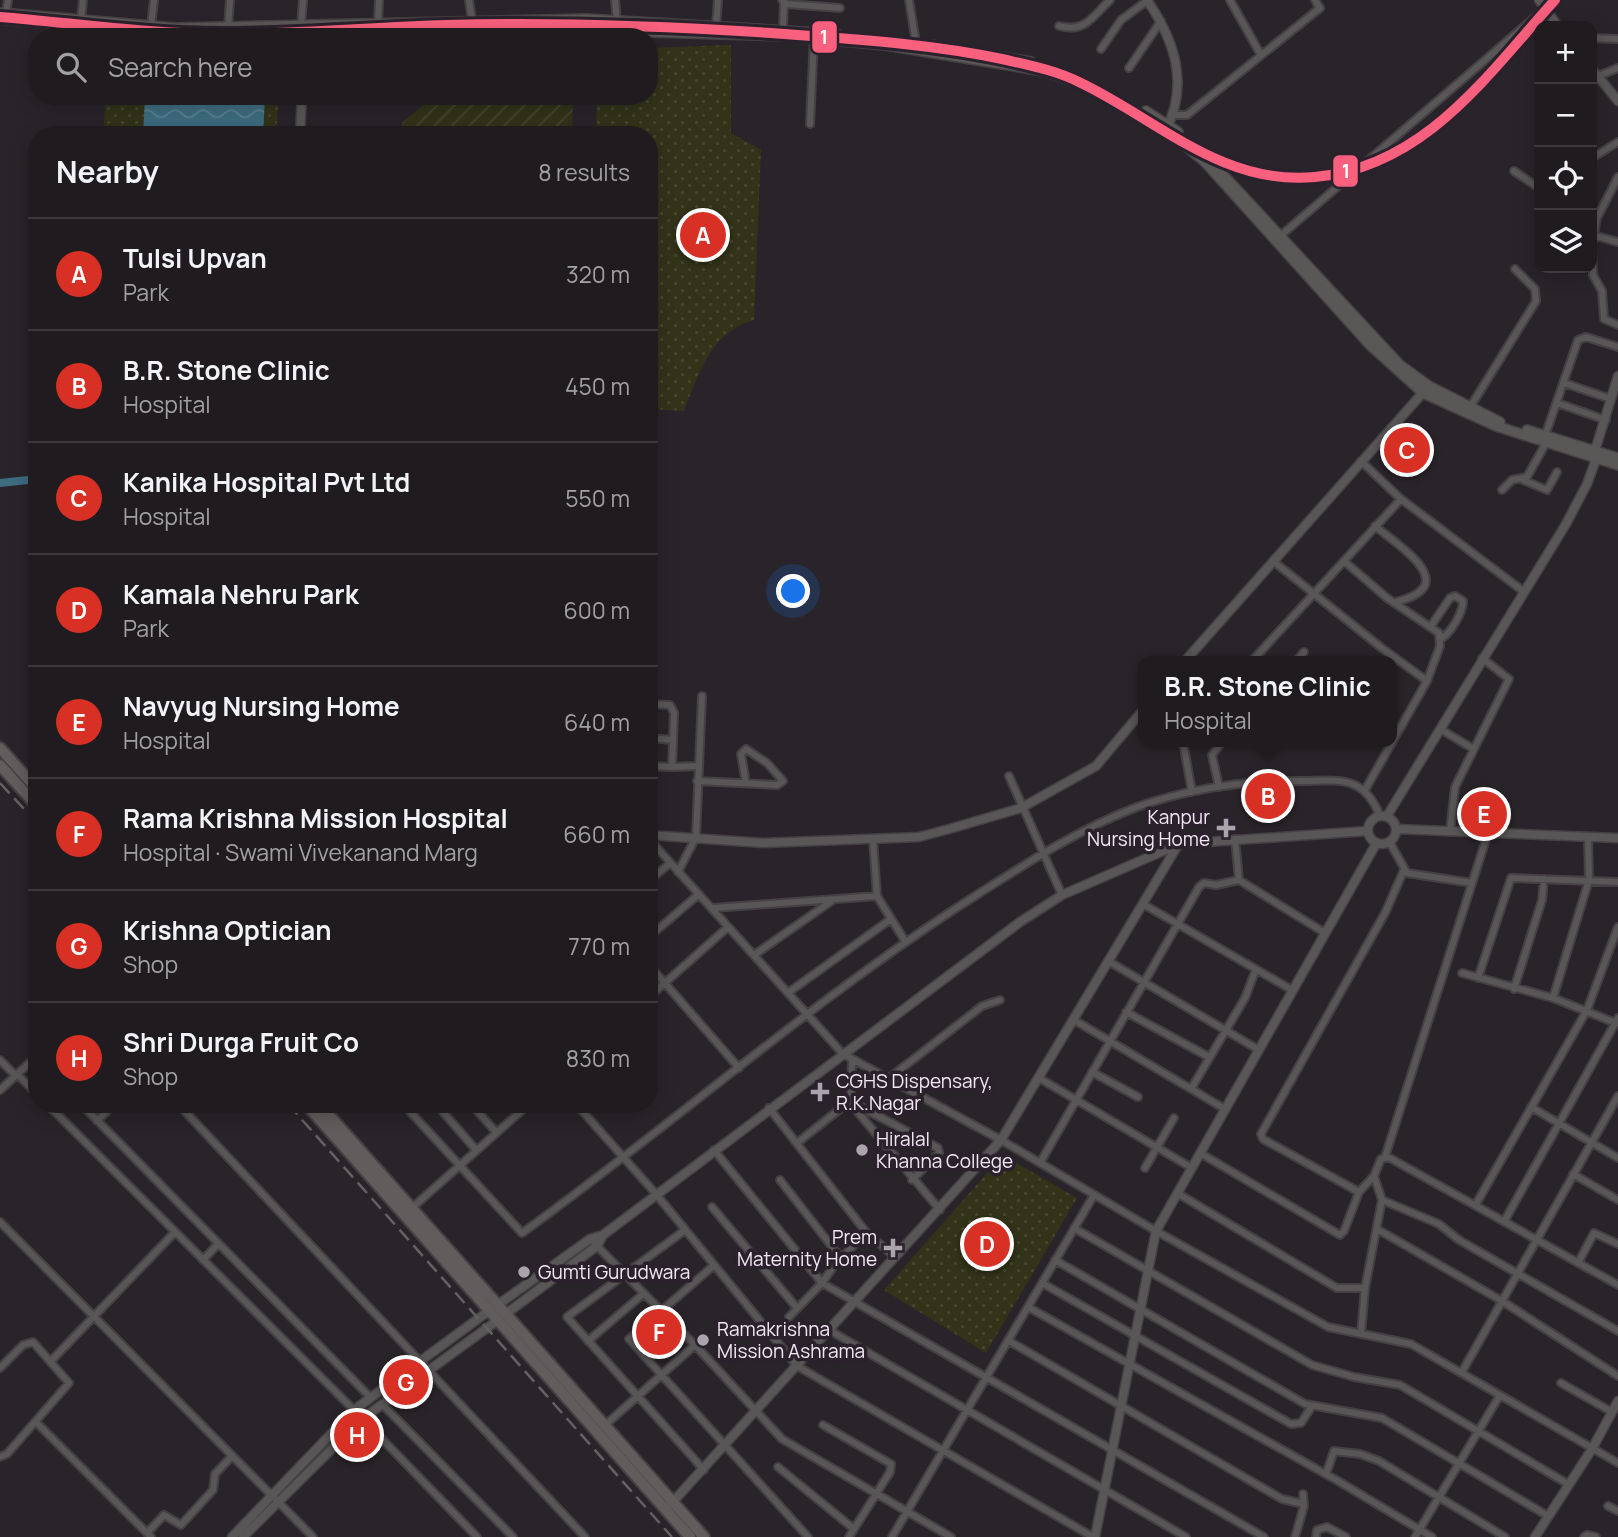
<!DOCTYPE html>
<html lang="en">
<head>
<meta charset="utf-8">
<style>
  :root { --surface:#1f1b1f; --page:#2c282c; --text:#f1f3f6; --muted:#a1a1a4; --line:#3c393d; --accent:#d93025 }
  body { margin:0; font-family:Manrope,sans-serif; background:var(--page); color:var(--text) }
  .controls { position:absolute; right:21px; top:21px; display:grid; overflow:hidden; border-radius:14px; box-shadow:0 4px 18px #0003 }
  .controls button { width:63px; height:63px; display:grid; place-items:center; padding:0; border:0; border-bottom:2px solid var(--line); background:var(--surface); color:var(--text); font:35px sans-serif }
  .you { position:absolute; left:794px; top:592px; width:24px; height:24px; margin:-18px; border:5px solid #fff; border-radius:50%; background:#1a73e8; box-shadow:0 0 0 10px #1a73e833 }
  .badge { display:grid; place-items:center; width:46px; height:46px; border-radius:50%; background:var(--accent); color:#fff; font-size:23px; font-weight:700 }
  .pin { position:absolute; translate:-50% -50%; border:4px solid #fff; box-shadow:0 2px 7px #0006 }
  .popup { position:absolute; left:1138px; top:656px; width:259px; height:91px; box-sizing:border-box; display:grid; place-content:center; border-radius:14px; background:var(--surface); filter:drop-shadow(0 2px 5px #0005); font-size:23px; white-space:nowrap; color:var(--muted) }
  .popup b { font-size:26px; color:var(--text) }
  .popup::after { content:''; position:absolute; left:50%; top:100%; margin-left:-14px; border:14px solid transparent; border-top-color:var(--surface) }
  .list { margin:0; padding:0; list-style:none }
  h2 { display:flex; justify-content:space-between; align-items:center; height:91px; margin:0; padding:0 28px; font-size:30px }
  h2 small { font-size:23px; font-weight:400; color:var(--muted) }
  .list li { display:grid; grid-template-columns:46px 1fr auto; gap:21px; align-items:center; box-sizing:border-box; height:112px; padding:0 28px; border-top:2px solid var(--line) }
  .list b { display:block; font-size:26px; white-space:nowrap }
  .list p { margin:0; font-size:23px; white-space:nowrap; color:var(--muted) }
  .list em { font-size:23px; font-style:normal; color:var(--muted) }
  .icon { flex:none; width:38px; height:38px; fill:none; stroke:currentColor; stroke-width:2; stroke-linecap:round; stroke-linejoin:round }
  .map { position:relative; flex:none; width:1618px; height:1537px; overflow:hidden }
  .search { position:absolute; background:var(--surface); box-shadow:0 4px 18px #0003; left:28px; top:28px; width:630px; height:77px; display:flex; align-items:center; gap:18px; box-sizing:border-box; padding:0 24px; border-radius:28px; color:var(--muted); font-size:26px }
  .panel { position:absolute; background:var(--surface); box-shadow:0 4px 18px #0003; left:28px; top:126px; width:630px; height:987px; border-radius:28px }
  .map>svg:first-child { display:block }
  .grass { fill:url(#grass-dots) }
  .garden { fill:url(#garden-furrows) }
  .water { fill:url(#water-waves) }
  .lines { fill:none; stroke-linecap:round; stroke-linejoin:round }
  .canal { stroke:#3e6c80; stroke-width:8 }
  .minor-casing { stroke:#444044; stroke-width:10 }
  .tertiary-casing { stroke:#444044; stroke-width:11 }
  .secondary-casing { stroke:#444044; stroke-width:12 }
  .trunk-casing { stroke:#444044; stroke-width:14 }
  .minor { stroke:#585656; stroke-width:6 }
  .tertiary { stroke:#585656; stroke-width:8 }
  .secondary { stroke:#5a5856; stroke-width:9 }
  .trunk { stroke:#605d5c; stroke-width:10 }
  .rail { stroke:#646163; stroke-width:2.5; stroke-dasharray:14 7; stroke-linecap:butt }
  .metro-1-casing { stroke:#2a212c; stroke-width:16 }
  .metro-1 { stroke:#f8607d; stroke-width:10 }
  .poi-dot { fill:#aaa4ab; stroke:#2a212c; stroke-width:2.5 }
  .labels { text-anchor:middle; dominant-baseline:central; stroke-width:7; stroke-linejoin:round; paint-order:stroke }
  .poi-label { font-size:19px; fill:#f0e9f1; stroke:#2a212c; text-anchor:start }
  .line-badge { stroke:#2a212c; stroke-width:2.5 }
  .badge-label { font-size:19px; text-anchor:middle; font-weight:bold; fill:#fff }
</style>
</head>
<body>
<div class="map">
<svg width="1618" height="1537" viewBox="0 0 1618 1537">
  <defs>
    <pattern id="grass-dots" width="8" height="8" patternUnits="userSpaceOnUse" patternTransform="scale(1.75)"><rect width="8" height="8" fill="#323319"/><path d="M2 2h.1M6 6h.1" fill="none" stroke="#464730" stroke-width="1.8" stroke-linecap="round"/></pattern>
    <pattern id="garden-furrows" width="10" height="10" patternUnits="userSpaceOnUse" patternTransform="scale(1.75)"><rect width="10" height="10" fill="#323319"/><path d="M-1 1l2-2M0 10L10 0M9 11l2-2" fill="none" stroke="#464730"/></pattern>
    <pattern id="water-waves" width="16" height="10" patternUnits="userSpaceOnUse" patternTransform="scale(1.75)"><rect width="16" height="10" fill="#3e6c80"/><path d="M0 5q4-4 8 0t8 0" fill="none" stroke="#5a8192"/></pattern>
  </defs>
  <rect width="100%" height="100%" fill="#292429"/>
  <!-- grass -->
  <path class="grass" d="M731 45V133L761 150 754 320C711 332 699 373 684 411L649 409V135H596L597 96H649V48Z
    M106 96H279L276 135H103Z
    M1003 1155 1077 1198 986 1353 884 1290Z"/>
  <!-- garden -->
  <path class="garden" d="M434 96H573L572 135H402V123Z"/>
  <!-- water -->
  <path class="water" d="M145 96 265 97 263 135H143Z"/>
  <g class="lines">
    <!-- canal -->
    <path class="canal" d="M0 483 37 479"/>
    <!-- minor casing -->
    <g class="minor-casing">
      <path id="minor" d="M469 0 472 20
        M615 0 617 22
        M782 0 787 4 840 8
        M909 0 916 43
        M1230 0 1261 55
        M6 13 8 0
        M81 20 83 0
        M378 24 379 0
        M151 26 154 0
        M716 26 718 0
        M1059 26C1085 33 1092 17 1110 0
        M301 27 303 0
        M228 28 230 0
        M783 29 784 2
        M1592 38 1618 39
        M1101 49 1121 20 1148 0
        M1129 68 1161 21
        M1598 76 1618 68
        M1173 115H1187L1320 8 1315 0
        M810 124 814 37
        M1592 158 1618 142
        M1514 171 1539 188
        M1618 177 1597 218 1592 245 1593 275 1602 291 1604 319 1618 325
        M1593 235 1618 242
        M1279 237 1555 0
        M1564 383 1611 399
        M1557 403 1606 420
        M1469 409 1536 301 1535 289 1515 269
        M1545 436 1578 340 1586 337 1618 347
        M1361 461 1401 499 1523 591
        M1523 480 1547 490 1557 472
        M1502 490 1512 480 1527 477 1546 443
        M1375 526C1400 547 1463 585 1396 602
        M1273 561 1383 649 1427 681 1365 790
        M1344 561 1387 598 1439 633 1440 646 1427 681
        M1431 626 1450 598 1455 596 1463 601C1463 612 1451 633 1441 639
        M1252 661 1401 499
        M1296 661 1304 652
        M649 704 670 705 674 713 672 767 649 766
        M1440 729 1472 748
        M649 738 673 740
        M1183 742 1192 792
        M672 767 698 766
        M1009 776 1062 895
        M697 781 777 785 783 781 767 763 746 749 741 754 746 783
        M1219 787 1212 755 1222 742
        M1450 832 1455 787 1509 679 1482 658
        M649 839 843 1054 1001 1140 1156 1231 1328 1327 1411 1344 1618 1463
        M1235 839 1239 880 1325 933
        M873 840 877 896 905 941
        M1390 843 1407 873 1472 883
        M678 872 696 837 702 696
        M649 881 670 863
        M1143 904 1292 990
        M713 908 877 896
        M649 937 699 894
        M754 955 833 900
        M1108 961 1259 1050
        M649 965 739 1068
        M1462 973 1553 998 1616 1023
        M1478 978 1511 878 1618 882
        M1514 989 1542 900 1544 879
        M789 992 891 919
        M649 997 728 927
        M1553 998 1589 880 1588 837
        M1126 1012 1209 1057
        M1074 1020 1225 1109
        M852 1059 851 1104 940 1210
        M0 1060 15 1075
        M1092 1072 1138 1097
        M17 1074 37 1094
        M1039 1078 1192 1168
        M888 1079 982 1006 1000 1000
        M1191 1089 1245 998 1256 969
        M0 1090 37 1056
        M47 1104 354 1410 477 1537
        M81 1104 371 1398
        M178 1104 585 1537
        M403 1104 522 1233C675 1123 816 997 975 896 1027 863 1079 829 1137 807 1188 789 1244 781 1298 781 1337 781 1363 773 1380 816
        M436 1104 476 1150
        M471 1104 496 1132
        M576 1104 656 1194 797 1366 1093 1537
        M1531 1107 1618 1158
        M769 1108 866 1232 895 1257
        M97 1121 114 1104
        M797 1143 850 1101 938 1148 939 1153 912 1180
        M714 1150 822 1283 1264 1537
        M1200 1153 1340 1235 1344 1231 1359 1192 1374 1176 1381 1159 1388 1157 1618 1285
        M1385 1157 1488 833
        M1040 1163 1199 887 1204 883 1216 885 1239 880
        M1145 1168 1174 1118
        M1573 1174 1618 1200
        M780 1180 840 1257 822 1283 789 1317
        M1359 1192 1263 1139 1261 1134 1385 913 1404 870
        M1177 1193 1337 1288H1365L1382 1200 1374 1176
        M1382 1200 1439 1224 1459 1240 1618 1331
        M1476 1204 1587 1010 1618 927
        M413 1207 529 1104
        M712 1207 797 1308
        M1505 1220 1618 1018
        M0 1222 313 1537
        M1074 1228 1312 1365 1354 1377 1400 1385 1568 1484
        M1377 1229 1502 1301 1618 1376
        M685 1230 567 1317 704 1470
        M594 1243 695 1345 782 1439 951 1537
        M203 1260 218 1244
        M840 1260 866 1232
        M1055 1260 1305 1404 1382 1418 1548 1516
        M1578 1263 1594 1233 1618 1244
        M713 1266 629 1339 808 1537
        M1042 1283 1291 1424 1301 1423 1312 1406
        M1028 1307 1338 1481 1432 1537
        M829 1330 1186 1537
        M1361 1334 1365 1288
        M588 1341 643 1294
        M1009 1341 1282 1499 1304 1504
        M51 1361 175 1232
        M0 1368 23 1345 33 1342 69 1383 7 1454 0 1457
        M1462 1372 1618 1096
        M1561 1383 1612 1412
        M382 1404 513 1537
        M37 1423 151 1537
        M823 1425 891 1464 890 1472 849 1537
        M603 1427 695 1345
        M778 1467 854 1529
        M1326 1474 1334 1451 1360 1454 1379 1461 1505 1537
        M1608 1506 1618 1511
        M147 1533 164 1515 181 1525 213 1490 215 1474 232 1456
        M892 1537 1094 1195
        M1295 1537 1304 1506 1303 1494
        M1316 1537 1317 1530 1327 1527 1346 1537
        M1415 1537 1500 1395
        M1584 1537 1587 1535 1596 1537"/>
    </g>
    <!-- tertiary casing -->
    <g class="tertiary-casing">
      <path id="tertiary" d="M1147 0C1175 41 1189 84 1166 130
        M1539 0 1558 26
        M1592 69 1618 101
        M300 135 302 96
        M1593 457 1618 376
        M1185 661 1427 388
        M1368 830a14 14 0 1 1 28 0a14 14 0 1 1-28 0Z
        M1387 816 1566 524 1587 484 1598 454
        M1397 829 1618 838
        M649 835 763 843 919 837 949 829 1021 808 1096 766 1144 709
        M499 1304 590 1239 603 1235 1020 922 1062 895 1179 844 1367 831
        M507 1313 597 1246 603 1235
        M670 1505 1001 1140 1178 845
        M232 1537 354 1410 490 1310
        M243 1537 362 1419 498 1320
        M1095 1537 1156 1231 1376 844
        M1535 1537 1592 1449 1618 1401"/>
    </g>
    <!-- secondary casing -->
    <g class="secondary-casing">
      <path id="secondary" d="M0 13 176 28 587 19 837 34
        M0 19 175 35H306L474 27 790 36 885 45 1044 71 1090 87 1124 105 1166 130 1204 161 1370 345 1423 393 1496 426 1618 465
        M931 45 1031 62
        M1146 111 1178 132
        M1200 150 1400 365 1429 386 1500 422
        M1527 430 1618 458"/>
    </g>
    <!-- trunk casing -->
    <g class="trunk-casing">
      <path id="trunk" d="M0 748 37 789
        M0 765 37 806
        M306 1104 690 1537
        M319 1104 704 1537"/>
    </g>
    <!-- minor -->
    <use href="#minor" class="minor"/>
    <!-- tertiary -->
    <use href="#tertiary" class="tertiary"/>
    <!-- secondary -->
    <use href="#secondary" class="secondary"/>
    <!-- trunk -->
    <use href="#trunk" class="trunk"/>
    <!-- rail -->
    <path class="rail" d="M0 783 37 823
      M288 1104 672 1537"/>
    <!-- metro-1 casing -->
    <g class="metro-1-casing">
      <path id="metro-1" d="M0 17C74 23 149 34 223 34 298 34 373 27 447 25 555 22 663 26 771 33 848 39 926 43 1002 59 1028 65 1056 70 1081 83 1158 120 1223 186 1315 177 1425 167 1487 75 1555 0"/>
    </g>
    <!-- metro-1 -->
    <use href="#metro-1" class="metro-1"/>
  </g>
  <!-- markers -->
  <g class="poi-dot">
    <path d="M1222.5 817.5h7v7h7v7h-7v7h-7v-7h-7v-7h7z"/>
    <path d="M816.5 1081.5h7v7h7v7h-7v7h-7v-7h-7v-7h7z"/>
    <circle cx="862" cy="1150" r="7"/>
    <path d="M889.5 1237.5h7v7h7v7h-7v7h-7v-7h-7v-7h7z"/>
    <circle cx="524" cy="1272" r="7"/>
    <circle cx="703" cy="1340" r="7"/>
  </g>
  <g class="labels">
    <!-- poi labels -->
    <g class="poi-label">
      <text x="1210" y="817" text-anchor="end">Kanpur<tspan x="1210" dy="22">Nursing Home</tspan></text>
      <text x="836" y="1081">CGHS Dispensary,<tspan x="836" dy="22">R.K.Nagar</tspan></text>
      <text x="876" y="1139">Hiralal<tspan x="876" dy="22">Khanna College</tspan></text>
      <text x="877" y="1237" text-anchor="end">Prem<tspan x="877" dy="22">Maternity Home</tspan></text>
      <text x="538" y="1272">Gumti Gurudwara</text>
      <text x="717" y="1329">Ramakrishna<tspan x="717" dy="22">Mission Ashrama</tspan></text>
    </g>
  </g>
  <g class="line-badge">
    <rect x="811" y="20" width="27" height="34" rx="7" fill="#f8607d"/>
    <rect x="1332" y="154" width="27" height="34" rx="7" fill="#f8607d"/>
  </g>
  <g class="badge-label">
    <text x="824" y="44">1</text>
    <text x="1346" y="178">1</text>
  </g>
</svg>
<div class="controls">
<button>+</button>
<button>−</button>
<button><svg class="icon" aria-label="locate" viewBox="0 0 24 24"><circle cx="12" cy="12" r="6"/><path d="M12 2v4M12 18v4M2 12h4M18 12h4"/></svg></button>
<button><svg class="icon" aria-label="layers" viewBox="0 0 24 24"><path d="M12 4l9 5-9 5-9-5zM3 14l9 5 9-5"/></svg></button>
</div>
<div class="you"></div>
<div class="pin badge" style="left:703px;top:235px">A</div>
<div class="pin badge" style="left:1268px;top:796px">B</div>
<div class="popup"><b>B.R. Stone Clinic</b>Hospital</div>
<div class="pin badge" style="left:1407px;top:450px">C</div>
<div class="pin badge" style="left:987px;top:1244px">D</div>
<div class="pin badge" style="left:1484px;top:814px">E</div>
<div class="pin badge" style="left:659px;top:1332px">F</div>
<div class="pin badge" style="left:406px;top:1382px">G</div>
<div class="pin badge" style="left:357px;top:1435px">H</div>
<div class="search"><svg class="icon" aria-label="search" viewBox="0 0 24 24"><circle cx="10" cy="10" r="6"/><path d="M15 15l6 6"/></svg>Search here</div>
<section class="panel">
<h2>Nearby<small>8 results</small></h2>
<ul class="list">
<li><span class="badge">A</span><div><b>Tulsi Upvan</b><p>Park</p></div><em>320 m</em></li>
<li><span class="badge">B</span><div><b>B.R. Stone Clinic</b><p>Hospital</p></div><em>450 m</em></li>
<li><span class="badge">C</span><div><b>Kanika Hospital Pvt Ltd</b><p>Hospital</p></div><em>550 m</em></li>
<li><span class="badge">D</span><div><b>Kamala Nehru Park</b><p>Park</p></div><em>600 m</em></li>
<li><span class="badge">E</span><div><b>Navyug Nursing Home</b><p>Hospital</p></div><em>640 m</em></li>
<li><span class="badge">F</span><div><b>Rama Krishna Mission Hospital</b><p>Hospital · Swami Vivekanand Marg</p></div><em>660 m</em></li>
<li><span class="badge">G</span><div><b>Krishna Optician</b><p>Shop</p></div><em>770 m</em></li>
<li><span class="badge">H</span><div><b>Shri Durga Fruit Co</b><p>Shop</p></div><em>830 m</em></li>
</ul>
</section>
</div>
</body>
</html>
